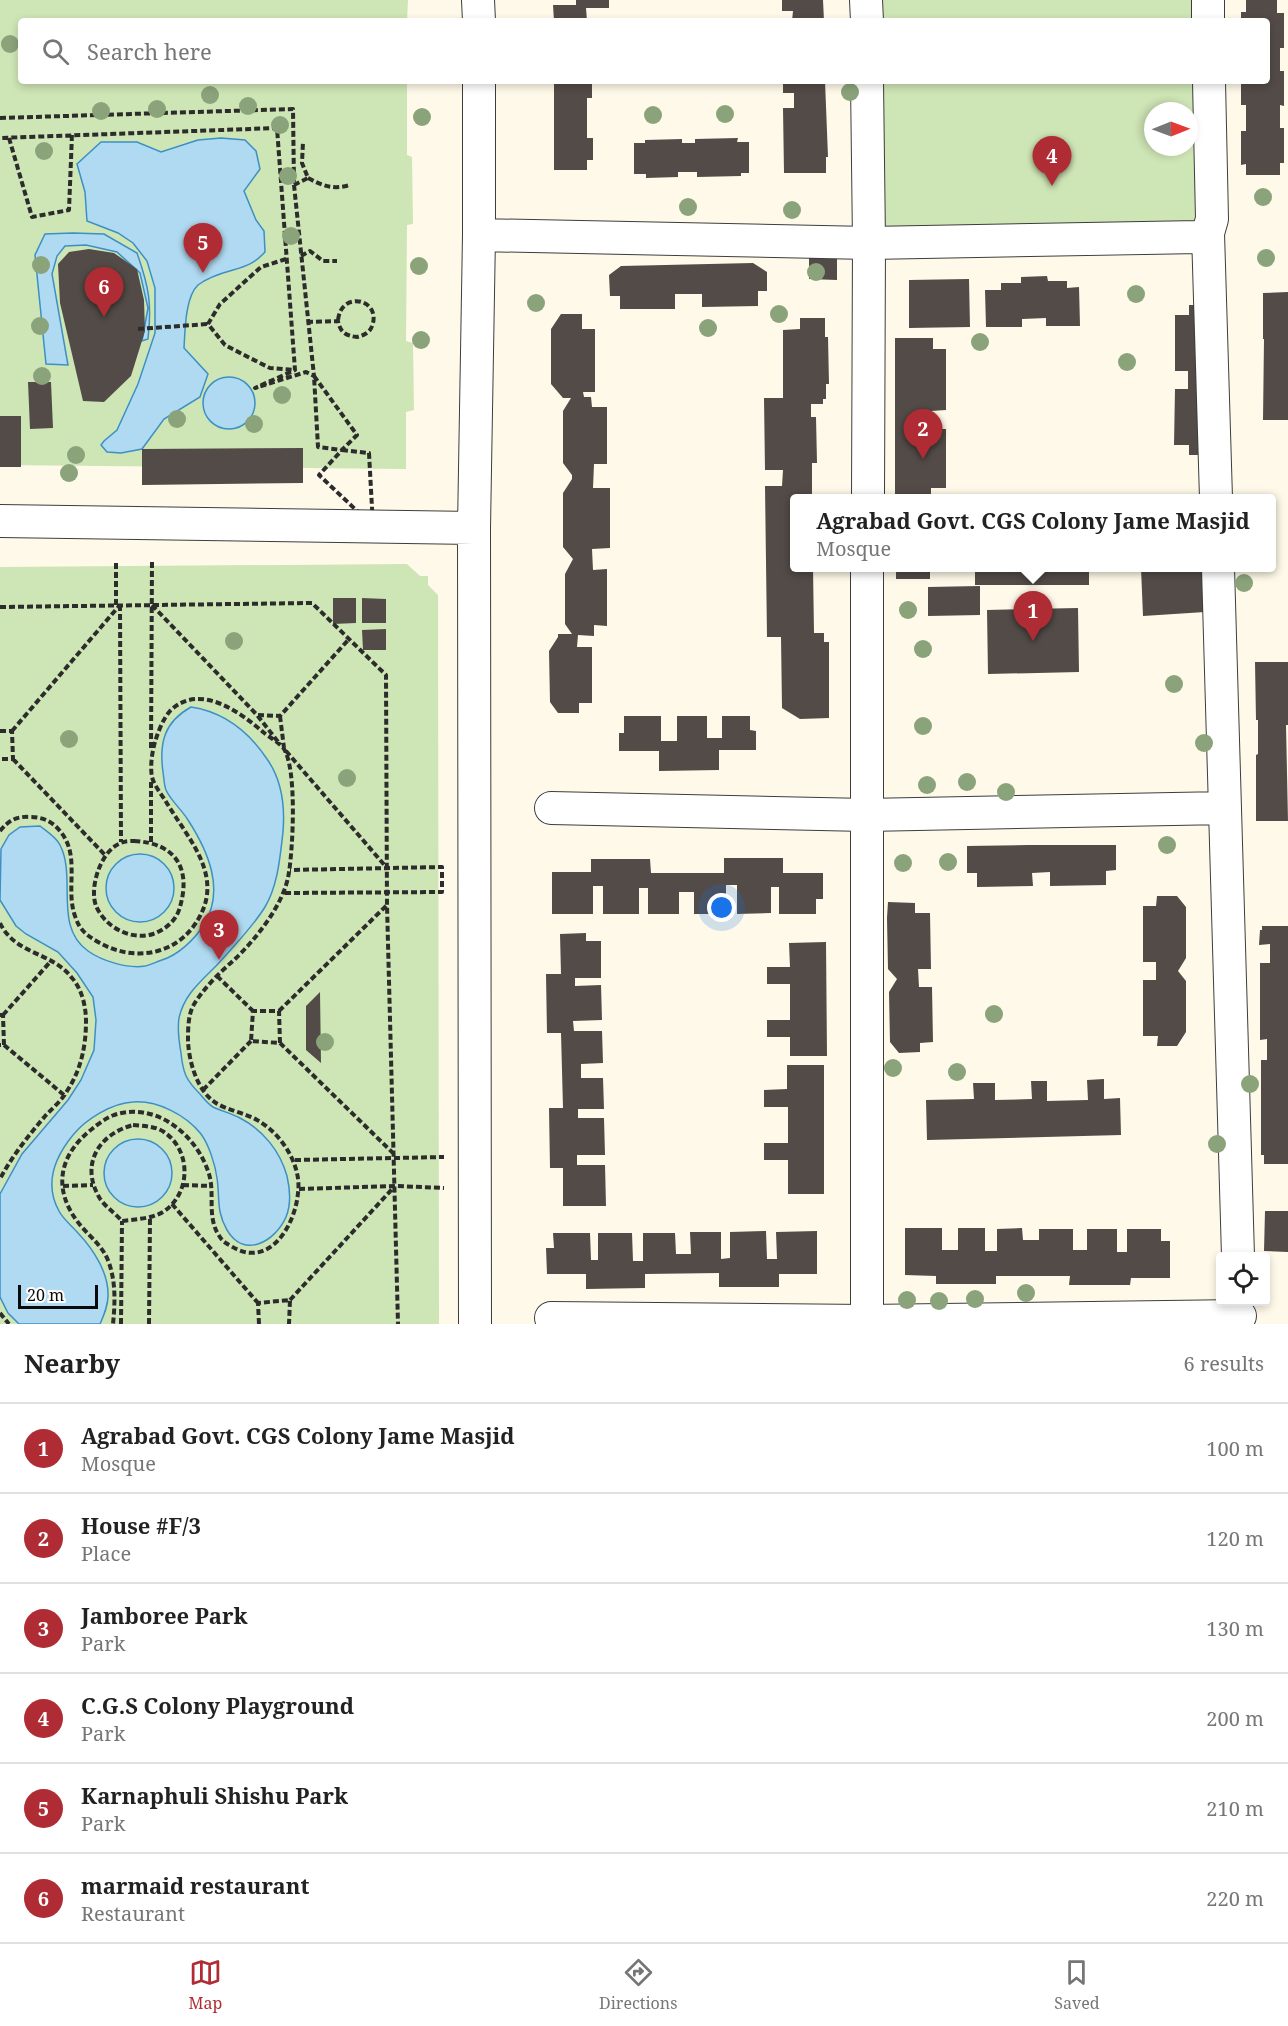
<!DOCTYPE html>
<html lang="en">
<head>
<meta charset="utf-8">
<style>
  :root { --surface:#fff; --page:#f6f6f6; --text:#222; --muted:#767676; --line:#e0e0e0; --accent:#b02c34 }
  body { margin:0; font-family:"Noto Serif",serif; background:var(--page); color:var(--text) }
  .controls { position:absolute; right:18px; bottom:18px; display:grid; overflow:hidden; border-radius:6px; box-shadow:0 3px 9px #0003 }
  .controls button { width:54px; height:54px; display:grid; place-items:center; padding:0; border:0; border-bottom:2px solid var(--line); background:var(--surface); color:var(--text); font:30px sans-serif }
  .compass { position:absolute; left:1144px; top:102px; width:54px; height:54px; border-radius:50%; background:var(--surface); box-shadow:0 3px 9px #0003; rotate:89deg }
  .scale { position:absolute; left:18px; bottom:15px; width:80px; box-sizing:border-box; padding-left:6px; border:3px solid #0a0a0a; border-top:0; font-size:16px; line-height:21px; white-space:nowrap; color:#0a0a0a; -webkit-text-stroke:4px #fff; paint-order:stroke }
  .you { position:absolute; left:722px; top:908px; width:21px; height:21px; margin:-15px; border:4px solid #fff; border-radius:50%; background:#1a73e8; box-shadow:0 0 0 9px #1a73e833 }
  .badge { display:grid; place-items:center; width:39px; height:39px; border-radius:50%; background:var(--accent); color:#fff; font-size:20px; font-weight:700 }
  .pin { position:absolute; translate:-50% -50px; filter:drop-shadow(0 2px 3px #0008) }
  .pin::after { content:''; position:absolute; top:32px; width:21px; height:18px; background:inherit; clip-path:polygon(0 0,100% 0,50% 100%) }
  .popup { position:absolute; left:790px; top:494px; width:486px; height:78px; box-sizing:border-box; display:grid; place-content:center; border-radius:6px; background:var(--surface); filter:drop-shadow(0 2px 4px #0005); font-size:20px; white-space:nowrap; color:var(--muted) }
  .popup b { font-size:22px; color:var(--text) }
  .popup::after { content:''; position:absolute; left:50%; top:100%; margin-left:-12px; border:12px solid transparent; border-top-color:var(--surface) }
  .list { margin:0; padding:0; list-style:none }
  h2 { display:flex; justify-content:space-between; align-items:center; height:78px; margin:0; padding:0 24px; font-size:26px }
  h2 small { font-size:20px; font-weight:400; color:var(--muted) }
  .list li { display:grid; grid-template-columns:39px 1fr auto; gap:18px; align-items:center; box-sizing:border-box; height:90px; padding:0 24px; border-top:2px solid var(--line) }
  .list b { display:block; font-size:22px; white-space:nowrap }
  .list p { margin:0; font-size:20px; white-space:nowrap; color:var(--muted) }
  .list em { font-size:20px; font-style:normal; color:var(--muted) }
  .icon { flex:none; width:33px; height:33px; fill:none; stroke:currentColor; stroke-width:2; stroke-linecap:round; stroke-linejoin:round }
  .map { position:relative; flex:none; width:1288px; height:1324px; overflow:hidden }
  .search { position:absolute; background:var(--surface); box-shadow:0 3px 9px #0003; left:18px; right:18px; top:18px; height:66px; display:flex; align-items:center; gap:15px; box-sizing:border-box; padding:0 21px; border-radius:6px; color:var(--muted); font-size:22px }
  .sheet { height:618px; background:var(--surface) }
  nav { display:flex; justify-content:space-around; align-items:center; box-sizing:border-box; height:84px; border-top:2px solid var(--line); background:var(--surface); font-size:16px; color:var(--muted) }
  nav a { display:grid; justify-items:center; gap:3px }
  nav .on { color:var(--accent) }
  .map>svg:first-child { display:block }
  .green { fill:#cee5b5; fill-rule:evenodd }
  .water { fill:#b0daf1; stroke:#3c90c4; stroke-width:1.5 }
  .building { fill:#524b47 }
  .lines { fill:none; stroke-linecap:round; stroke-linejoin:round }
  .minor-casing { stroke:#3d3d3d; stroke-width:34 }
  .path { stroke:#2c2c2c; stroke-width:4; stroke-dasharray:6 3; stroke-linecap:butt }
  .minor { stroke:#fff; stroke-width:32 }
  .tree { fill:#8ba37a }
</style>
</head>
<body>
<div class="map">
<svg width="1288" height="1324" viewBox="0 0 1288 1324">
  <rect width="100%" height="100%" fill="#fef9e8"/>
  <!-- green -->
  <path class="green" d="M0 0H408L407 21H21V81H407V155L412 157 413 224 407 225 406 341 413 343 414 410 406 412V469L0 465Z
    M880 0H1217V21H880Z
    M881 81H1218L1221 225 884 231ZM1153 111H1189V147H1153Z
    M407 564 420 576H428V585L438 595 439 1324H0V567Z"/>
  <!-- water -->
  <path class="water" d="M221 138 245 140 256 151 260 169 244 191 256 220 264 231 265 252C255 263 247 266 233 270 222 273 207 278 198 285 185 297 185 332 184 348L208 374 200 397 164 419 142 449 121 453 107 452 101 445 104 441 117 430 138 384 155 333V288L147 261 133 243 118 233 87 221 85 192 77 164 101 142H137L161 152 198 140Z
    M73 233 104 234 137 253C149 287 152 304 148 339L142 341 148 308 140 273 117 252 86 245 65 246 57 256 52 274 68 365 46 364 35 255 45 234Z
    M203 403a26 26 0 1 1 52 0a26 26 0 1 1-52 0Z
    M191 707C224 712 249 732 267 759 282 780 285 807 283 832 280 857 278 885 265 907 252 928 233 947 216 966 200 982 184 995 179 1018 177 1030 179 1041 181 1053 183 1073 186 1080 200 1094 204 1099 208 1104 213 1107 221 1111 231 1113 240 1118 263 1130 280 1151 287 1176 290 1189 291 1205 286 1217 275 1242 244 1259 227 1230 216 1211 220 1198 217 1178 215 1164 209 1145 201 1134 186 1115 157 1100 133 1102 112 1103 86 1119 73 1135 55 1157 44 1184 59 1211 63 1219 72 1226 78 1233 93 1249 109 1273 108 1296 108 1306 104 1315 100 1324H19L8 1313 0 1297V1194L22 1154 68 1100 81 1080 94 1050 96 1020 93 997 77 973 58 952 26 934 16 926 0 900 1 849 9 835 20 827 40 826C46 831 56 837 60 845 77 878 53 926 88 951 102 961 128 969 145 966 150 965 156 962 162 960 178 955 194 940 203 926 226 891 208 851 188 820 182 810 171 801 166 790 164 785 164 778 163 772 159 743 164 722 191 707Z
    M106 888a34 34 0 1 1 68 0a34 34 0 1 1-68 0Z
    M104 1173a34 34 0 1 1 68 0a34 34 0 1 1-68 0Z"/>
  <!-- building -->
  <path class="building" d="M576 0H609V8H586L587 21H554L553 5H576Z
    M782 0H823L824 21H792L793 11H782Z
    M1246 0H1277V13H1284V48H1280V71H1284V106L1280 105V128H1284V163H1280V175H1246V164L1241 165V131H1246V105H1241V81H1267V21H1241V12H1246Z
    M554 81H592V98H587V138H593V160H587V170H554Z
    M783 81H825L828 157H826V173H784L783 108H794V93H783Z
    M738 138 737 142H749V173H741V176L697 177V172H678V177L646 178V174H634V143H645V140L682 139V143H695V139Z
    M89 249 114 253 137 269 144 300 145 331 131 376 104 402 83 401 60 303 58 264 69 252Z
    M809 252H837V280L809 279Z
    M753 263 767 272V291H758V306L702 307V294H675V309H620V296H610L609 275 621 266Z
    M1047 276 1048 281H1067V288L1079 287 1080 326H1046V318L1022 319V327H986L985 290H1001V283H1021V277Z
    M969 279 970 327 909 328V280Z
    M1288 292V420H1263L1264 339H1263V293Z
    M1189 305H1210L1208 455H1189V445H1174L1175 389H1188V371H1175V315H1189Z
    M561 314H582V329H595V392H583L584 397H591L592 407H607V464H594L593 488H610V548L592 549 593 570 607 569V626L594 625V636L578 635 577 647H592V703H579V713H558L550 702 549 651 558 637V634H572L565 624V574L573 559 563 547V493L572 479V475L563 463V411L571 398H563L551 384V329Z
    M800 318H825V337H828L829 384H826V399H823V404H811V417H816L817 463H812V494H816V498H794V568H813L814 633H824V642H829V718L800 719 782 708 781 637H767L765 486H782L783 470H765L764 398H783V330L800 329Z
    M895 338H933V349H946V410L931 411V429H946V488H931V498H895Z
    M28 382H51L53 428 30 429Z
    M0 416H21V467H0Z
    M303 448V483L142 485V449Z
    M896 568H935V570H930V579H896Z
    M975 568H1089V585H975Z
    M1141 568H1202L1205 612 1143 616Z
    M980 586V615L928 616V587Z
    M333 598H356V623L333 624Z
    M362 598 386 599V623H362Z
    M1078 608 1079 672 988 674 987 610Z
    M386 629V650H363L362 630Z
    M1255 662H1288V725H1286L1288 821H1256V755L1258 754V720H1256Z
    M624 716H661V741H677V716H707V738H722V716H750V730L756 731V750H719V770L659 771V751H619V733H624Z
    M1028 845H1116V870L1106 871V885L1050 886V872L1032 873 1033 886 977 887V873H967V846Z
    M724 858H783V873H823V899H816V914H779V887H771V913L737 914V885H726V914H694V892H679V914H648V888H639V914H603V886H593V914H552V872H591V859H650L651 873H724Z
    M1157 896H1177L1186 907V958L1178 971 1186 981V1032L1177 1046H1157L1158 1036H1143V980H1156V962H1143V906H1156Z
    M888 902 915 903V913H930L931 969H918L919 987H932L933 1042 920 1043V1052L899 1053 890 1042 889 992 897 979 888 969 887 918Z
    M1262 926H1288V1164H1264V1155H1261V1060H1267V1039L1260 1040V963H1270V944L1259 945 1260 930H1262Z
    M586 933V941H601V978H575V986L601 985 602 1020 573 1021 574 1031H602L603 1063 581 1064V1078H603L604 1109H578V1118H604L605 1155H577V1165H605L606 1206H563V1168H550L549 1108H563L561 1033H547L546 974H561L560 934Z
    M826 942 827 1056H790V1037H767V1020H790V984H767V967H790L789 943Z
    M320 992 321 1063 306 1050V1006Z
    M787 1065H824V1194H788V1160H764V1143H788V1107H764V1090L787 1089Z
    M1104 1079V1099L1120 1098 1121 1135 927 1140 926 1100 974 1099 973 1083H995V1100L1032 1099 1031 1081H1047V1101L1088 1100 1087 1080Z
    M1265 1211H1288V1252L1264 1251Z
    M905 1228H942V1250H958V1228H985V1251H997V1229L1022 1228 1023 1240H1039V1229H1073V1250H1087V1229H1117V1252H1127V1229H1161V1241H1170V1278H1131L1130 1285H1069L1070 1276H996V1284H936V1276L905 1275Z
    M766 1231 767 1259H777L776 1232 817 1231V1274H779V1287H719V1273L645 1274V1288L586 1289V1274H547L546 1248H554L553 1233H590L591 1260H598V1233H632L633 1261H643V1233H675L676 1254H691L690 1232H721V1259L730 1258V1232Z"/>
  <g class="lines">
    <!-- minor casing -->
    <g class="minor-casing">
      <path id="minor" d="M478 0 479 21
        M866 0 867 21
        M1208 0V21
        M1209 81 1212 219 1208 233 1216 498
        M479 235 869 243 867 81
        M868 498 869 243 1199 237 1208 233
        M0 521 474 528
        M867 568V1321L1240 1316
        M1218 568 1238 1256
        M551 808 866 815 1225 808
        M551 1318 867 1321V1324
        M475 1324 474 528 479 235V81"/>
    </g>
    <!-- path -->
    <path class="path" d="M0 118 293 109 294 185 314 376 306 372 255 388 295 370 277 128 0 138
      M9 138 32 217 69 210 72 134
      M308 178C323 186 333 190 350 185
      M294 185 308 178 302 163 303 142
      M301 256 310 251 323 261H337
      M286 259 261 267 220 304 208 324 225 345 248 357 270 368 295 370
      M307 322 338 321C340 332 346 336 357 337 365 335 371 332 373 323 379 298 340 291 338 321
      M138 329 208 324
      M314 376 357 435 342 450 318 447Z
      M342 450 369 453 373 526 319 475Z
      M116 605V562
      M120 605 121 842
      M152 605 257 715 279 743
      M0 607 312 603 386 675 387 905 398 1324
      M258 715 280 716 349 639
      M280 716 284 748
      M0 731H12L13 759H0
      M12 731 119 606
      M151 748 152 562
      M286 751 387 868
      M13 759 105 855
      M0 831C8 821 16 816 30 817 42 817 52 821 60 831 81 856 65 888 75 916 79 929 86 935 98 942 129 960 169 958 193 927 229 879 189 841 165 800 161 794 154 785 152 777 150 767 152 752 155 742 158 732 163 719 170 711 199 682 240 712 263 732 269 737 280 743 284 749 297 770 293 847 289 872 285 903 257 938 234 960 219 973 203 989 193 1006 188 1016 188 1030 188 1041 189 1062 197 1091 216 1103 227 1110 245 1113 257 1120 281 1133 302 1165 298 1193 295 1226 269 1270 231 1246 224 1242 222 1241 218 1234 207 1215 215 1194 209 1174 197 1135 156 1101 114 1115 106 1118 98 1124 92 1129 60 1154 52 1187 77 1221 88 1236 103 1245 109 1263 116 1283 115 1304 113 1324
      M134 841C177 843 192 870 179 910 175 922 164 930 153 934 131 941 105 927 96 906 89 887 101 850 121 843 125 841 130 841 134 841Z
      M151 842V780
      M285 893 442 892V867L290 870
      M0 923C15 955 53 952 72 978 82 989 86 1007 86 1021 86 1046 81 1070 67 1091 62 1100 53 1108 46 1115 29 1135 12 1156 0 1179
      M217 976 253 1011
      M279 1011 387 905
      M0 1015H3L4 1045H0
      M3 1015 51 961
      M280 1043 279 1011H253L251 1041 280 1043 394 1154
      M4 1045 64 1095
      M203 1090 251 1041
      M133 1125C144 1126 155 1126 164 1132 192 1151 191 1194 163 1212 151 1219 136 1219 122 1221 115 1213 104 1206 99 1197 80 1164 99 1134 133 1125Z
      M295 1160 444 1157
      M183 1185 211 1186
      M63 1186 93 1185
      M299 1189 395 1186 444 1188
      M172 1204 258 1303
      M290 1300 394 1187
      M0 1313 9 1324
      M121 1324 122 1221
      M149 1324 150 1218
      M259 1324 258 1303 290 1300 289 1324"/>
    <!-- minor -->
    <use href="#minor" class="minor"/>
  </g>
  <!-- trees -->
  <g class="tree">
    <circle cx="10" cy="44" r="9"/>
    <circle cx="850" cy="92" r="9"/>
    <circle cx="210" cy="95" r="9"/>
    <circle cx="248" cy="106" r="9"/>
    <circle cx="157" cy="109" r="9"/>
    <circle cx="101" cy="111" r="9"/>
    <circle cx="725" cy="114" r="9"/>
    <circle cx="653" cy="115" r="9"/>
    <circle cx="422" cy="117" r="9"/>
    <circle cx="280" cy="125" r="9"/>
    <circle cx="44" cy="151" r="9"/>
    <circle cx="288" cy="176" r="9"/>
    <circle cx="1263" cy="197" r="9"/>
    <circle cx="688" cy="207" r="9"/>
    <circle cx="792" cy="210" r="9"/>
    <circle cx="291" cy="236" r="9"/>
    <circle cx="1266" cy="258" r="9"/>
    <circle cx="41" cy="265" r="9"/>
    <circle cx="419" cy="266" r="9"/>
    <circle cx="816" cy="272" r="9"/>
    <circle cx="1136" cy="294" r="9"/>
    <circle cx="536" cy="303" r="9"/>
    <circle cx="779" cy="314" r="9"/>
    <circle cx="40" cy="326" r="9"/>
    <circle cx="708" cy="328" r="9"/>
    <circle cx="421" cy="340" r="9"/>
    <circle cx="980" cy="342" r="9"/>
    <circle cx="1127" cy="362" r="9"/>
    <circle cx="42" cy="376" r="9"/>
    <circle cx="282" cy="395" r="9"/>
    <circle cx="177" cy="419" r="9"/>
    <circle cx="254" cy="424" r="9"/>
    <circle cx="76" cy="455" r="9"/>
    <circle cx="69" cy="473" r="9"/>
    <circle cx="1244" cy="583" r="9"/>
    <circle cx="908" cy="610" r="9"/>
    <circle cx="234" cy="641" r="9"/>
    <circle cx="923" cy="649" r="9"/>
    <circle cx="1174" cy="684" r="9"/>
    <circle cx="923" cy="726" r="9"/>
    <circle cx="69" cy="739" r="9"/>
    <circle cx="1204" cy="743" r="9"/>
    <circle cx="347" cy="778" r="9"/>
    <circle cx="967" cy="782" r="9"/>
    <circle cx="927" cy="785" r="9"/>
    <circle cx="1006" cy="792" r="9"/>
    <circle cx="1167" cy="845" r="9"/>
    <circle cx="948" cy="862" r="9"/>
    <circle cx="903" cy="863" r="9"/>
    <circle cx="994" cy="1014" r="9"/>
    <circle cx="325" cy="1042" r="9"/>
    <circle cx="893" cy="1068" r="9"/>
    <circle cx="957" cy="1072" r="9"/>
    <circle cx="1250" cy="1084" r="9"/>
    <circle cx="1217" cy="1144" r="9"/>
    <circle cx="1026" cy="1293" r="9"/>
    <circle cx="975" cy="1299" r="9"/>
    <circle cx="907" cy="1300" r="9"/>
    <circle cx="939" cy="1301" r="9"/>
  </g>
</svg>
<div class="controls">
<button><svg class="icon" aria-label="locate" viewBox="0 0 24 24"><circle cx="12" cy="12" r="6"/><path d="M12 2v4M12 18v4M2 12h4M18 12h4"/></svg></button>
</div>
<svg class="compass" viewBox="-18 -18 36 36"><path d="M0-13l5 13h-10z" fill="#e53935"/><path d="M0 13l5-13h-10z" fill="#767676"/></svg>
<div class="scale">20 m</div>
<div class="you"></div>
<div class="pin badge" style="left:1033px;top:641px">1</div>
<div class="popup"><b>Agrabad Govt. CGS Colony Jame Masjid</b>Mosque</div>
<div class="pin badge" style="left:923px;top:459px">2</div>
<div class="pin badge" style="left:219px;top:960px">3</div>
<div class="pin badge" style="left:1052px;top:186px">4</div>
<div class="pin badge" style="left:203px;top:273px">5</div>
<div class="pin badge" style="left:104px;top:317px">6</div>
<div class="search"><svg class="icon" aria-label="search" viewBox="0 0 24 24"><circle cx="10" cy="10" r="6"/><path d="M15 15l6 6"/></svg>Search here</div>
</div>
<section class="sheet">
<h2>Nearby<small>6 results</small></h2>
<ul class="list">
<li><span class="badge">1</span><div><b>Agrabad Govt. CGS Colony Jame Masjid</b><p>Mosque</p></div><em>100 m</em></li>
<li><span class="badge">2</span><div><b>House #F/3</b><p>Place</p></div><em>120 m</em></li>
<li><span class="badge">3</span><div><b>Jamboree Park</b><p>Park</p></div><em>130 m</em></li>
<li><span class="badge">4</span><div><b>C.G.S Colony Playground</b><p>Park</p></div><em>200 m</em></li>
<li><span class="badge">5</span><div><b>Karnaphuli Shishu Park</b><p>Park</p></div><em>210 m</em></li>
<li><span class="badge">6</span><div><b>marmaid restaurant</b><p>Restaurant</p></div><em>220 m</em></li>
</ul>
</section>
<nav>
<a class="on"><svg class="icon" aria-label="map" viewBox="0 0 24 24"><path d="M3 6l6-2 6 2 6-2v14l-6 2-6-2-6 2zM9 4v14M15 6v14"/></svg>Map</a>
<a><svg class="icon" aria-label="directions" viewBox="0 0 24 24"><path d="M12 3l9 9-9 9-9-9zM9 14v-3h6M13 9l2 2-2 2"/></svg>Directions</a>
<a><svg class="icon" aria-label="saved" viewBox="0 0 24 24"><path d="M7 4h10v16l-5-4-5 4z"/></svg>Saved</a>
</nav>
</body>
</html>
